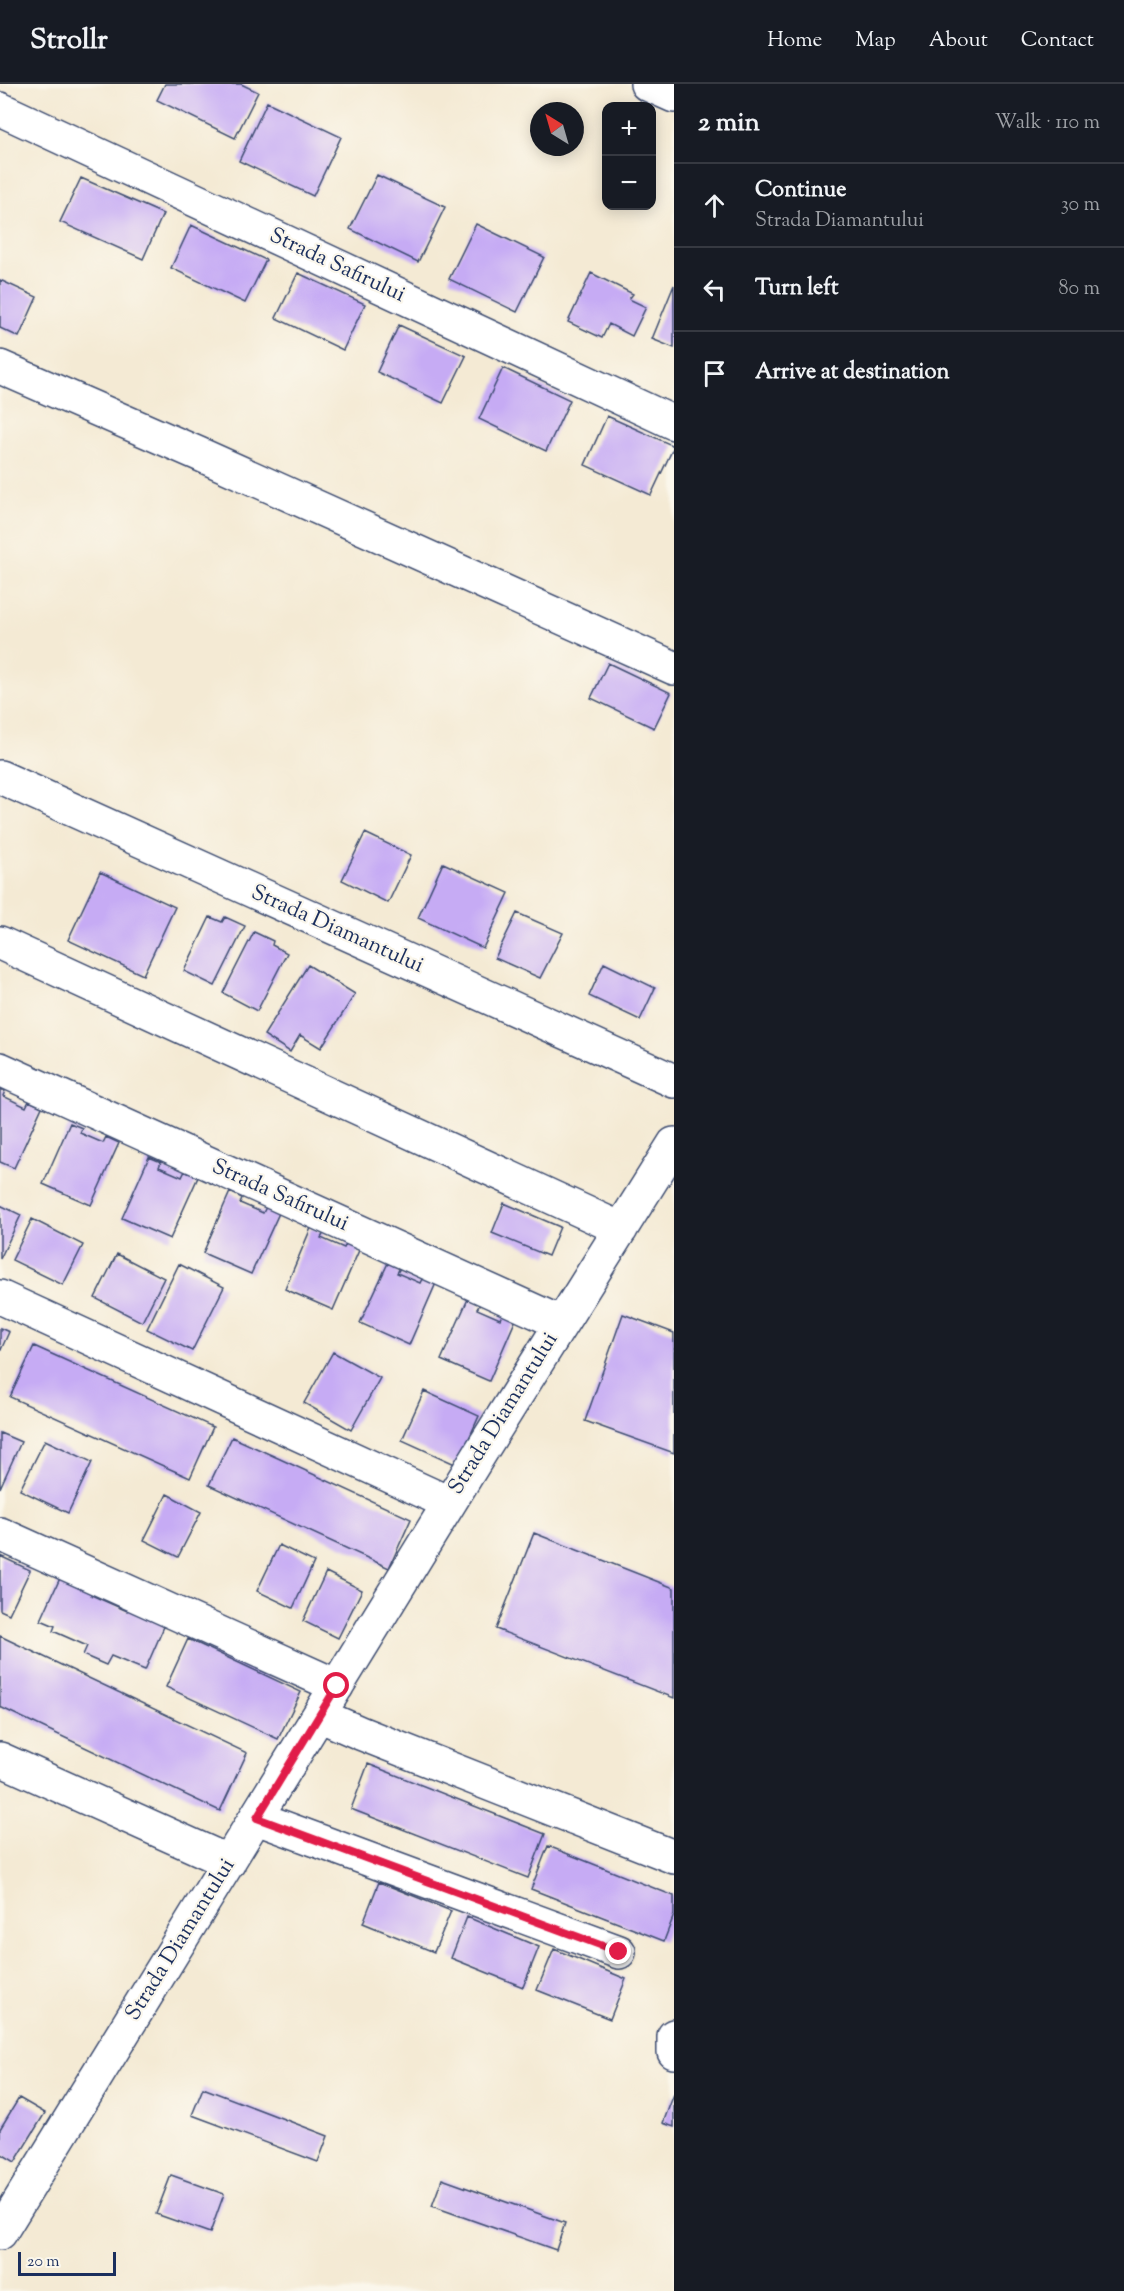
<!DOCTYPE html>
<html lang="en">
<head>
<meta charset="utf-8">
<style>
  :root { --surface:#171b24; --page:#20242c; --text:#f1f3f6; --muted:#9ea1a6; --line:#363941 }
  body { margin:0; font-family:"Sorts Mill Goudy",serif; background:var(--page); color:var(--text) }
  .controls { position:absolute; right:18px; top:18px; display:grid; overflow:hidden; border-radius:12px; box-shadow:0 3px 15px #0003 }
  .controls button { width:54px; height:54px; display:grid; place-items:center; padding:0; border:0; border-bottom:2px solid var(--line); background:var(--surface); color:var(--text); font:30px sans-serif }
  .compass { position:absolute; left:530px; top:18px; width:54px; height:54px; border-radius:50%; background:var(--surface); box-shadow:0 3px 15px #0003; rotate:323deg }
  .scale { position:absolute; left:18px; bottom:15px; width:98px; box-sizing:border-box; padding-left:6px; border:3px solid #1b2f5e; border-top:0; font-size:16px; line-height:21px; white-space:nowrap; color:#1b2f5e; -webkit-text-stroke:4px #fbf7ec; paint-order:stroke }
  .stop { position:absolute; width:18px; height:18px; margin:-14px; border:4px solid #e11d48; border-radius:50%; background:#fff }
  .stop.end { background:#e11d48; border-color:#fff; box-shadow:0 2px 6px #0008 }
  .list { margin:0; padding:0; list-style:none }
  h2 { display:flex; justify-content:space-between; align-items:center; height:78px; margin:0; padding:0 24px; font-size:26px }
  h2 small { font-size:20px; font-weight:400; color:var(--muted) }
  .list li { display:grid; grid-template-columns:39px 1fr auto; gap:18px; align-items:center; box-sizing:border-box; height:84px; padding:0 24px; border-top:2px solid var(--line) }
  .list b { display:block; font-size:22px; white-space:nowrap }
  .list p { margin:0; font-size:20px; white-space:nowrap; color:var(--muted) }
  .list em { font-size:20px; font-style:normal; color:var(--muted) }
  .icon { flex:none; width:33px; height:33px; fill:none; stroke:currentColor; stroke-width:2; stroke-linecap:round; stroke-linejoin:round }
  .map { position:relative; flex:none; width:674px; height:2207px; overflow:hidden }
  header { display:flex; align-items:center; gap:36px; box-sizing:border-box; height:84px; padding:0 30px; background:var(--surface); border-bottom:2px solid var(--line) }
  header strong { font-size:28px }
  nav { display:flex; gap:33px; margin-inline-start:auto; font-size:21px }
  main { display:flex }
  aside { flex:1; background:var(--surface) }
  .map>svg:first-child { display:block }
  .building { fill:#c6abf4 }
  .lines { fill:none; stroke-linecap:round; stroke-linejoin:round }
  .minor-casing { stroke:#3c4b70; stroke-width:36 }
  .minor { stroke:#fff; stroke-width:33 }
  .route { stroke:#e11d48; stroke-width:8 }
  .labels { text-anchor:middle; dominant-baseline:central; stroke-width:4.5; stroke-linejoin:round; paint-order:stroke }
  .street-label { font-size:22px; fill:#1b2f5e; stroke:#fbf7ec }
</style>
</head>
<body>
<header>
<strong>Strollr</strong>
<nav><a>Home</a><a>Map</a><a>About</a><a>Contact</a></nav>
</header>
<main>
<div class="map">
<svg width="674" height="2207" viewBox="0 0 674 2207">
  <rect width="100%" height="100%" fill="#fbf7ec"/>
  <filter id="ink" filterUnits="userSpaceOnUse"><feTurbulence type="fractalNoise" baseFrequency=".0167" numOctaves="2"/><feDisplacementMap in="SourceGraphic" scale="12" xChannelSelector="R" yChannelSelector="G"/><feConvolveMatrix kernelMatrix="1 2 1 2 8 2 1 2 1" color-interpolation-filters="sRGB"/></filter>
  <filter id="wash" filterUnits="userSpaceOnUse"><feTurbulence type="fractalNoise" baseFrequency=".008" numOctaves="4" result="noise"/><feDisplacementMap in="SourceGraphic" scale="24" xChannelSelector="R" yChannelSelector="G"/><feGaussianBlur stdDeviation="1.35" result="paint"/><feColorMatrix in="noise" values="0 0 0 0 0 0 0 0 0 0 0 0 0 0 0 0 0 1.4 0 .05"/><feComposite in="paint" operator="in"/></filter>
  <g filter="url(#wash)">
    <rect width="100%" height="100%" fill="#f4ead4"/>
    <g id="blocks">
      <!-- building -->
      <path class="building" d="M165 0H241L258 8 235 54 157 16Z
        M267 18 341 53 313 112 239 77Z
        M377 91 445 123 418 178 350 145Z
        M81 94 163 130 143 175 60 138Z
        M476 140 544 173 517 228 449 195Z
        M191 141 266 176 245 219 171 184Z
        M298 189 365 220 343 266 276 234Z
        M591 189 633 210 629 215 646 223 632 252 609 240 602 254 568 238Z
        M0 196 37 213 19 253 0 244Z
        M674 201V264L652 255Z
        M399 241 466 272 443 319 377 288Z
        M503 284 570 316 546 367 479 335Z
        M607 332 674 362 651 411 585 381Z
        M608 579 671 609 654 644 591 614Z
        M365 749 411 771 388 819 342 796Z
        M443 779 509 809 483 864 418 834Z
        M100 788 175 823 143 891 68 856Z
        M517 829 563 849 540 894 495 874Z
        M210 833 222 838 225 833 245 842 215 902 184 887Z
        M254 848 273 857 272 861 287 869 257 927 223 909Z
        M604 879 655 904 640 936 589 912Z
        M308 881 355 910 321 964 300 951 290 968 264 951Z
        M0 1005 5 1007 3 1012 26 1023 29 1017 42 1023 14 1084 0 1078Z
        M70 1039 82 1044 80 1049 103 1059 106 1053 119 1059 91 1121 43 1100Z
        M149 1073 161 1078 159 1083 182 1093 185 1087 198 1093 170 1155 122 1134Z
        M230 1108 242 1114 240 1119 263 1129 266 1123 279 1129 251 1190 203 1169Z
        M504 1119 560 1143 548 1172 492 1149Z
        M0 1121 21 1131 0 1175Z
        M32 1135 83 1161 63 1201 12 1176Z
        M311 1144 324 1149 321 1154 344 1164 347 1158 360 1164 333 1226 285 1205Z
        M117 1170 164 1194 142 1238 95 1214Z
        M388 1179 400 1184 397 1189 420 1199 423 1193 436 1199 409 1261 360 1239Z
        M179 1180 224 1203 192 1267 147 1245Z
        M468 1215 480 1220 477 1225 500 1235 503 1229 516 1235 489 1297 441 1276Z
        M623 1230 674 1249V1369L585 1337Z
        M0 1244 9 1248 0 1268Z
        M34 1262 213 1343 190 1394 10 1313Z
        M333 1268 380 1294 351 1346 304 1319Z
        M424 1307 479 1332 457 1381 402 1356Z
        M0 1349 21 1358 0 1404Z
        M232 1353 411 1435 389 1484 209 1401Z
        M45 1356 92 1378 68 1429 20 1406Z
        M167 1410 201 1428 178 1473 144 1456Z
        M534 1449 674 1504V1614L496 1545Z
        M279 1461 314 1478 293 1524 257 1507Z
        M0 1472 30 1486 9 1530 0 1526Z
        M326 1488 362 1506 338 1554 303 1537Z
        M61 1492 94 1506 91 1511 127 1527 129 1522 166 1538 145 1586 111 1572 106 1581 83 1571 87 1562 53 1547 55 1542 41 1536Z
        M0 1552 247 1669 220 1727 0 1623Z
        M188 1555 301 1608 278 1655 166 1603Z
        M368 1680 545 1750 528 1794 351 1725Z
        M548 1762 674 1812V1831L664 1857 531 1805Z
        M379 1798 451 1827 434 1868 363 1839Z
        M467 1833 539 1863 523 1903 451 1874Z
        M554 1865 626 1895 610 1935 537 1906Z
        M203 2004 328 2052 318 2078 192 2031Z
        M674 2010V2043L663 2039Z
        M19 2014 45 2029 15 2078 0 2069V2045Z
        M171 2091 224 2110 210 2149 156 2130Z
        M442 2095 565 2139 556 2166 432 2122Z"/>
    </g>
  </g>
  <g filter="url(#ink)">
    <use href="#blocks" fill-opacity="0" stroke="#3c4b70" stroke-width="1.5"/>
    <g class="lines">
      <!-- minor casing -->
      <g class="minor-casing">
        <path id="minor" d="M647 0 674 12
          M0 25 674 339
          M0 283 199 370 674 584
          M0 693 674 997
          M0 859 621 1145
          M0 985 561 1239
          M0 1213 449 1419
          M0 1450 337 1602
          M319 1631 360 1649 674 1773
          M0 1675 229 1778
          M257 1734 619 1868
          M674 1952V1968
          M0 2149 482 1366 674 1060"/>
      </g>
      <!-- minor -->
      <use href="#minor" class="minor"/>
    </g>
  </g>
  <g class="lines" filter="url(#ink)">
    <!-- route -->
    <path class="route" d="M337 1602 257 1734 619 1868"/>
  </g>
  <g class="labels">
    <!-- street labels -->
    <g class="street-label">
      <text transform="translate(337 182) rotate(25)">Strada Safirului</text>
      <text transform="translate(337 846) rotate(24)">Strada Diamantului</text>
      <text transform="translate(280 1112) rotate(24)">Strada Safirului</text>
      <text transform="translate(504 1330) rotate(-58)">Strada Diamantului</text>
      <text transform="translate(181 1856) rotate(-58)">Strada Diamantului</text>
    </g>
  </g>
</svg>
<div class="controls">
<button>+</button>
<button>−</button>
</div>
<svg class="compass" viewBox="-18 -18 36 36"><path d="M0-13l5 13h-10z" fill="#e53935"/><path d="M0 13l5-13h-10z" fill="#9ea1a6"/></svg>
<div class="scale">20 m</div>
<div class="stop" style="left:337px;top:1602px"></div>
<div class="stop end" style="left:619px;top:1868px"></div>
</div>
<aside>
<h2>2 min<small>Walk · 110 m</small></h2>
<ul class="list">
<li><svg class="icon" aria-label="ahead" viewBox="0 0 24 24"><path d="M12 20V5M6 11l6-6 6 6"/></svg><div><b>Continue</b><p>Strada Diamantului</p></div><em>30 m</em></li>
<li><svg class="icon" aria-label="left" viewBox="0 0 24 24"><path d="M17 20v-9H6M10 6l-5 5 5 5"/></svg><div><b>Turn left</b></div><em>80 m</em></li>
<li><svg class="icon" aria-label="arrive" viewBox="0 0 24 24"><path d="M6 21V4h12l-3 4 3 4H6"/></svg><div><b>Arrive at destination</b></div></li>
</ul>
</aside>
</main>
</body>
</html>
